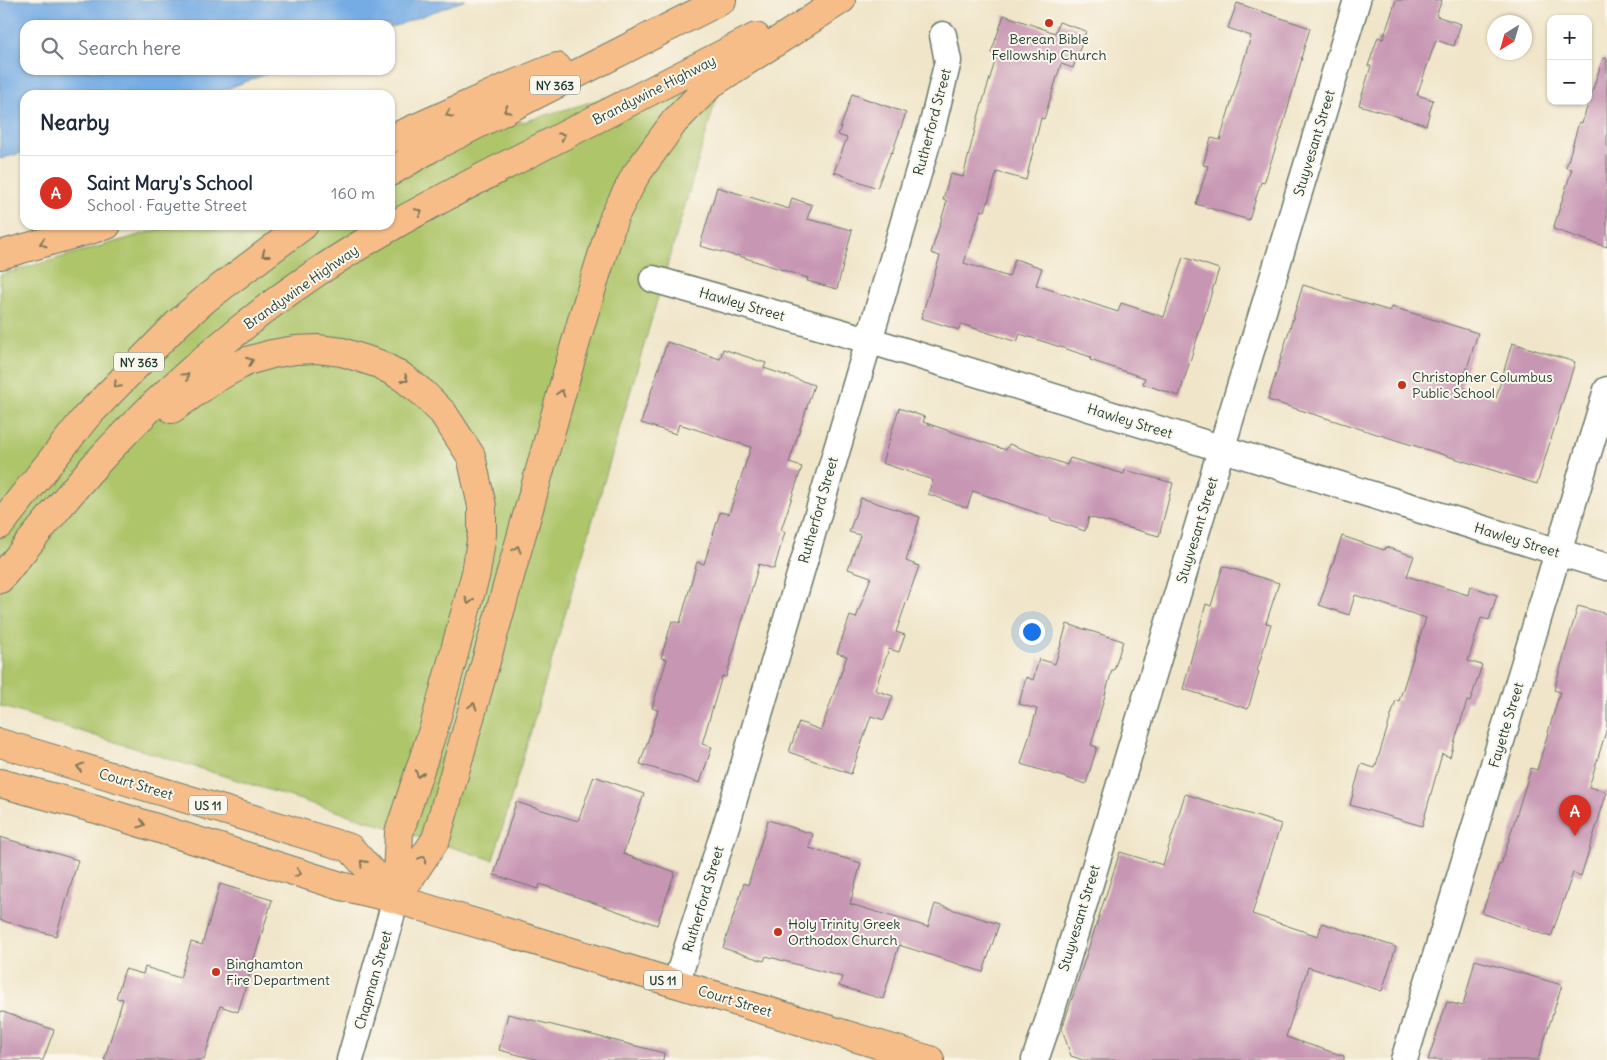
<!DOCTYPE html>
<html lang="en">
<head>
<meta charset="utf-8">
<style>
  :root { --surface:#fff; --page:#f2f2f3; --text:#1f2937; --muted:#747a83; --line:#e0e1e3; --accent:#d93025 }
  body { margin:0; font-family:Delius,sans-serif; background:var(--page); color:var(--text) }
  .controls { position:absolute; right:15px; top:15px; display:grid; overflow:hidden; border-radius:10px; box-shadow:0 1px 4px #0004 }
  .controls button { width:45px; height:45px; display:grid; place-items:center; padding:0; border:0; border-bottom:1px solid var(--line); background:var(--surface); color:var(--text); font:25px sans-serif }
  .compass { position:absolute; left:1487px; top:15px; width:45px; height:45px; border-radius:50%; background:var(--surface); box-shadow:0 1px 4px #0004; rotate:217deg }
  .you { position:absolute; left:1031px; top:631px; width:18px; height:18px; margin:-12px; border:4px solid #fff; border-radius:50%; background:#1a73e8; box-shadow:0 0 0 8px #1a73e833 }
  .badge { display:grid; place-items:center; width:32px; height:32px; border-radius:50%; background:var(--accent); color:#fff; font-size:16px; font-weight:700 }
  .pin { position:absolute; translate:-50% -41px; filter:drop-shadow(0 1px 2px #0008) }
  .pin::after { content:''; position:absolute; top:26px; width:18px; height:15px; background:inherit; clip-path:polygon(0 0,100% 0,50% 100%) }
  .list { margin:0; padding:0; list-style:none }
  h2 { display:flex; justify-content:space-between; align-items:center; height:65px; margin:0; padding:0 20px; font-size:21px }
  h2 small { font-size:16px; font-weight:400; color:var(--muted) }
  .list li { display:grid; grid-template-columns:32px 1fr auto; gap:15px; align-items:center; box-sizing:border-box; height:75px; padding:0 20px; border-top:1px solid var(--line) }
  .list b { display:block; font-size:19px; white-space:nowrap }
  .list p { margin:0; font-size:16px; white-space:nowrap; color:var(--muted) }
  .list em { font-size:16px; font-style:normal; color:var(--muted) }
  .icon { flex:none; width:28px; height:28px; fill:none; stroke:currentColor; stroke-width:2; stroke-linecap:round; stroke-linejoin:round }
  .map { position:relative; flex:none; width:1607px; height:1060px; overflow:hidden }
  .search { position:absolute; background:var(--surface); box-shadow:0 1px 4px #0004; left:20px; top:20px; width:375px; height:55px; display:flex; align-items:center; gap:12px; box-sizing:border-box; padding:0 18px; border-radius:15px; color:var(--muted); font-size:19px }
  .panel { position:absolute; background:var(--surface); box-shadow:0 1px 4px #0004; left:20px; top:90px; width:375px; height:140px; border-radius:15px }
  .map>svg:first-child { display:block }
  .green { fill:#aec56a; stroke:#66814f }
  .water { fill:#76ace4; stroke:#4a748c }
  .building { fill:#c796b3 }
  .lines { fill:none; stroke-linecap:round; stroke-linejoin:round }
  .minor-casing { stroke:#687868; stroke-width:29 }
  .primary-casing { stroke:#687868; stroke-width:30 }
  .minor { stroke:#fff; stroke-width:26 }
  .primary { stroke:#f7bd88; stroke-width:28 }
  .oneway { stroke:#80775a }
  .poi-dot { fill:#c8321e; stroke:#fbf7ec; stroke-width:2 }
  .labels { text-anchor:middle; dominant-baseline:central; stroke-width:4; stroke-linejoin:round; paint-order:stroke }
  .shield { fill:#fbf7ec; stroke:#61756b; stroke-width:1 }
  .shield-label { font-size:12px; font-weight:bold; fill:#1f3d34 }
  .poi-label { font-size:14px; fill:#1f3d34; stroke:#fbf7ec; text-anchor:start }
  .street-label { font-size:14px; fill:#1f3d34; stroke:#fbf7ec }
</style>
</head>
<body>
<div class="map">
<svg width="1607" height="1060" viewBox="0 0 1607 1060">
  <rect width="100%" height="100%" fill="#fbf7ec"/>
  <filter id="ink" filterUnits="userSpaceOnUse"><feTurbulence type="fractalNoise" baseFrequency=".02" numOctaves="2"/><feDisplacementMap in="SourceGraphic" scale="10" xChannelSelector="R" yChannelSelector="G"/><feConvolveMatrix kernelMatrix="1 2 1 2 8 2 1 2 1" color-interpolation-filters="sRGB"/></filter>
  <filter id="wash" filterUnits="userSpaceOnUse"><feTurbulence type="fractalNoise" baseFrequency=".0096" numOctaves="4" result="noise"/><feDisplacementMap in="SourceGraphic" scale="20" xChannelSelector="R" yChannelSelector="G"/><feGaussianBlur stdDeviation="1.12" result="paint"/><feColorMatrix in="noise" values="0 0 0 0 0 0 0 0 0 0 0 0 0 0 0 0 0 1.4 0 .05"/><feComposite in="paint" operator="in"/></filter>
  <g filter="url(#wash)">
    <rect width="100%" height="100%" fill="#f0e5c9"/>
    <!-- green -->
    <path class="green" d="M727 62 493 860 0 706V275L174 225H390V161Z"/>
    <!-- water -->
    <path class="water" d="M0 0H465L390 28V25H25V70H277L210 95H25V152L0 159Z"/>
    <g id="blocks">
      <!-- building -->
      <path class="building" d="M1396 0H1442L1436 16 1461 24 1454 46 1436 40 1417 95 1433 100 1426 125 1359 105 1371 66H1368L1378 37 1383 39Z
        M1237 3 1310 28 1301 58H1302L1284 122 1264 183 1261 182 1249 220 1196 204 1208 166 1203 165 1211 138 1220 140 1251 36 1228 28Z
        M1004 15 1055 33 1059 22 1086 31 1073 68 1061 64 1044 119 1041 118 1026 180 997 172 985 211 981 210 964 263 1009 277 1015 259 1042 268 1036 285 1118 312 1121 303 1164 317 1183 257 1219 269 1179 396 1143 384 1145 378 1090 360 1091 357 1020 334 1017 342 961 324 959 330 921 318 940 256 931 253 947 201 943 200 950 174 963 177 979 114 997 55 991 53Z
        M1603 58 1607 59V247L1553 229 1572 169 1566 168 1579 122 1582 123Z
        M852 94 906 113 892 153 891 152 877 188 834 172 847 138 838 135Z
        M717 187 789 209 792 198 812 205 807 219 852 230 837 289 807 281 808 278 736 255V256L700 246Z
        M1303 285 1390 311 1392 307 1478 333 1461 387 1496 398 1512 343 1575 362 1537 484 1268 400Z
        M667 342 720 359 723 349 766 363 764 368 814 385 789 463 802 467 781 530 785 532 774 569 759 564 726 677 722 676 702 744 712 747 700 783 640 764 658 710 652 708 667 659 661 658 672 621 680 623 697 562 704 564 720 512 729 514 751 447 679 424 676 434 641 423Z
        M899 408 925 417 923 422 1006 450 1009 444 1067 465 1070 458 1124 474 1125 470 1173 483 1159 536 1089 517 1085 531 1051 520V518L973 491 967 508 928 494 933 480 882 463Z
        M861 498 920 517 906 561 919 566 896 632 905 635 899 652 889 649 875 690 893 696 884 720 871 716 851 774 789 752 799 722 821 730 847 656 837 653 850 616 856 618 871 577 848 569 860 535 849 532Z
        M1342 536 1384 550 1386 547 1414 556 1407 576 1468 595 1470 586 1497 595 1489 620 1481 618 1468 661 1482 665 1470 702 1467 701 1450 757 1442 754 1422 826 1350 805 1361 764 1375 768 1396 700 1399 701 1426 618 1355 595 1349 615 1319 605Z
        M1223 566 1279 583 1266 623 1271 624 1257 671 1259 672 1248 709 1183 689 1206 604 1211 606Z
        M1578 606 1607 614V728L1589 787 1607 792 1581 876 1573 873 1551 937 1482 913 1499 864 1501 865 1531 768 1537 770 1560 692 1554 690Z
        M1067 624 1123 641 1114 670H1112L1091 745 1097 747 1086 784 1021 764 1037 709 1019 704 1026 677 1033 680 1039 659 1055 664Z
        M594 776 644 794 623 854 675 872 657 925 540 884 538 889 494 875 516 802 578 821Z
        M1185 794 1281 824 1252 914 1318 936 1322 923 1396 947 1382 991 1308 967 1286 1037 1344 1056V1060H1083L1071 1056 1062 1029 1120 852 1163 865Z
        M768 820 813 834 809 848 861 863 850 904 928 927 935 904 999 924 983 972 899 945 883 999 839 986 842 977 766 956 764 961 723 948 744 883 748 885Z
        M0 837 78 860 56 936 0 920Z
        M220 884 272 900 238 1012 220 1006 204 1060H104L123 999 116 998 125 969 143 974 145 967 180 978 191 942 202 945Z
        M1475 960 1562 985 1538 1060H1428L1447 1002 1463 1006Z
        M0 1011 54 1030 43 1060H0Z
        M508 1014 664 1053 663 1060H539L499 1050Z"/>
    </g>
  </g>
  <g filter="url(#ink)">
    <use href="#blocks" fill-opacity="0" stroke="#687868" stroke-width="1"/>
    <g class="lines">
      <!-- minor casing -->
      <g class="minor-casing">
        <path id="minor" d="M653 279 868 340 1607 567
          M676 984 729 816 933 123 948 61 943 35
          M350 1060 396 899
          M1035 1060 1049 1019 1357 0
          M1404 1060 1443 933 1607 390"/>
      </g>
      <!-- primary casing -->
      <g class="primary-casing">
        <path id="primary" d="M390 139C446 116 500 88 557 67
          M390 172 431 148 722 0
          M0 255 107 225
          M172 409 213 380 247 361 272 354 295 350 318 349 342 352 379 364 401 376 423 393 443 413 471 456 482 506V534L476 573 434 727 399 833 396 898
          M0 525 86 417 178 323 208 297 304 225
          M0 579C31 541 61 503 94 466 146 408 206 355 268 307 347 247 436 201 524 156 601 116 679 77 756 37
          M0 743 350 848 396 899
          M0 783 96 809 341 886 396 899 930 1060
          M396 899 436 839 582 320 614 217 635 176 674 122 711 84 841 0"/>
      </g>
      <!-- minor -->
      <use href="#minor" class="minor"/>
      <!-- primary -->
      <use href="#primary" class="primary"/>
    </g>
    <!-- one-way arrows -->
    <defs><path id="oneway-chevron" d="M-2-3.5L2.5 0L-2 3.5" fill="none" stroke-width="1.6" stroke-linecap="round" stroke-linejoin="round" transform="scale(1.25)"/></defs>
    <g class="oneway">
      <use href="#oneway-chevron" transform="translate(507 110) rotate(153)"/>
      <use href="#oneway-chevron" transform="translate(449 114) rotate(155)"/>
      <use href="#oneway-chevron" transform="translate(562 136) rotate(-27)"/>
      <use href="#oneway-chevron" transform="translate(419 212) rotate(-28)"/>
      <use href="#oneway-chevron" transform="translate(43 243) rotate(164)"/>
      <use href="#oneway-chevron" transform="translate(265 254) rotate(143)"/>
      <use href="#oneway-chevron" transform="translate(250 361) rotate(-21)"/>
      <use href="#oneway-chevron" transform="translate(186 376) rotate(-42)"/>
      <use href="#oneway-chevron" transform="translate(405 379) rotate(33)"/>
      <use href="#oneway-chevron" transform="translate(117 385) rotate(134)"/>
      <use href="#oneway-chevron" transform="translate(561 393) rotate(-74)"/>
      <use href="#oneway-chevron" transform="translate(517 549) rotate(-74)"/>
      <use href="#oneway-chevron" transform="translate(469 601) rotate(105)"/>
      <use href="#oneway-chevron" transform="translate(473 706) rotate(-74)"/>
      <use href="#oneway-chevron" transform="translate(80 767) rotate(-163)"/>
      <use href="#oneway-chevron" transform="translate(419 774) rotate(109)"/>
      <use href="#oneway-chevron" transform="translate(142 824) rotate(17)"/>
      <use href="#oneway-chevron" transform="translate(423 859) rotate(-56)"/>
      <use href="#oneway-chevron" transform="translate(363 863) rotate(-132)"/>
      <use href="#oneway-chevron" transform="translate(298 873) rotate(17)"/>
    </g>
  </g>
  <!-- markers -->
  <g class="poi-dot">
    <circle cx="1049" cy="23" r="5"/>
    <circle cx="1402" cy="385" r="5"/>
    <circle cx="778" cy="932" r="5"/>
    <circle cx="216" cy="972" r="5"/>
  </g>
  <g class="labels">
    <!-- shield labels -->
    <g class="shield">
      <rect x="530" y="75.5" width="50" height="19" rx="4"/>
      <rect x="114" y="352.5" width="50" height="19" rx="4"/>
      <rect x="189" y="795.5" width="38" height="19" rx="4"/>
      <rect x="644" y="970.5" width="38" height="19" rx="4"/>
    </g>
    <g class="shield-label">
      <text x="555" y="85">NY 363</text>
      <text x="139" y="362">NY 363</text>
      <text x="208" y="805">US 11</text>
      <text x="663" y="980">US 11</text>
    </g>
    <!-- poi labels -->
    <g class="poi-label">
      <text x="1049" y="39" text-anchor="middle">Berean Bible<tspan x="1049" dy="16">Fellowship Church</tspan></text>
      <text x="1412" y="377">Christopher Columbus<tspan x="1412" dy="16">Public School</tspan></text>
      <text x="788" y="924">Holy Trinity Greek<tspan x="788" dy="16">Orthodox Church</tspan></text>
      <text x="226" y="964">Binghamton<tspan x="226" dy="16">Fire Department</tspan></text>
    </g>
    <!-- street labels -->
    <g class="street-label">
      <text transform="translate(654 90) rotate(-27)">Brandywine Highway</text>
      <text transform="translate(932 122) rotate(-75)">Rutherford Street</text>
      <text transform="translate(1314 143) rotate(-73)">Stuyvesant Street</text>
      <text transform="translate(301 287) rotate(-35)">Brandywine Highway</text>
      <text transform="translate(742 304) rotate(16)">Hawley Street</text>
      <text transform="translate(1130 421) rotate(17)">Hawley Street</text>
      <text transform="translate(818 510) rotate(-74)">Rutherford Street</text>
      <text transform="translate(1197 530) rotate(-73)">Stuyvesant Street</text>
      <text transform="translate(1517 540) rotate(17)">Hawley Street</text>
      <text transform="translate(1506 725) rotate(-73)">Fayette Street</text>
      <text transform="translate(136 784) rotate(17)">Court Street</text>
      <text transform="translate(703 899) rotate(-73)">Rutherford Street</text>
      <text transform="translate(1079 918) rotate(-73)">Stuyvesant Street</text>
      <text transform="translate(373 980) rotate(-74)">Chapman Street</text>
      <text transform="translate(735 1001) rotate(17)">Court Street</text>
    </g>
  </g>
</svg>
<div class="controls">
<button>+</button>
<button>−</button>
</div>
<svg class="compass" viewBox="-18 -18 36 36"><path d="M0-13l5 13h-10z" fill="#e53935"/><path d="M0 13l5-13h-10z" fill="#747a83"/></svg>
<div class="you"></div>
<div class="pin badge" style="left:1575px;top:836px">A</div>
<div class="search"><svg class="icon" aria-label="search" viewBox="0 0 24 24"><circle cx="10" cy="10" r="6"/><path d="M15 15l6 6"/></svg>Search here</div>
<section class="panel">
<h2>Nearby<small></small></h2>
<ul class="list">
<li><span class="badge">A</span><div><b>Saint Mary's School</b><p>School · Fayette Street</p></div><em>160 m</em></li>
</ul>
</section>
</div>
</body>
</html>
